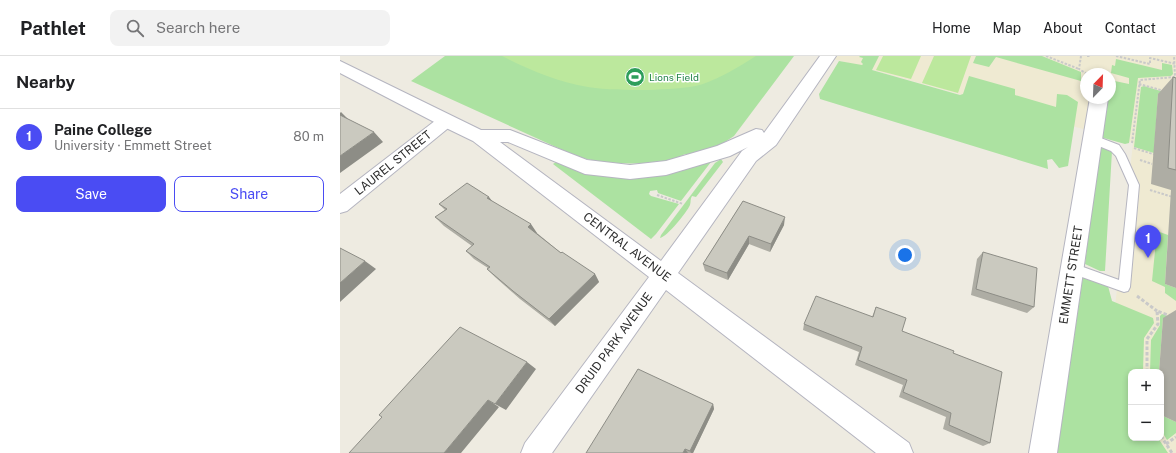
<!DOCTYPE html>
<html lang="en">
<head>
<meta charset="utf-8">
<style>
  :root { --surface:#fff; --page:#f2f2f2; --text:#202124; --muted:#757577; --line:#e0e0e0; --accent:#4a4cf3 }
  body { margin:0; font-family:"Public Sans",sans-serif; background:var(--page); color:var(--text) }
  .controls { position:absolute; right:12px; bottom:12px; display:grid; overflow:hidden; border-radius:8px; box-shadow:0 2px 6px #0003 }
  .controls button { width:36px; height:36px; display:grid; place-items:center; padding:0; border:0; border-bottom:1px solid var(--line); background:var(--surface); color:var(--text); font:20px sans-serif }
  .compass { position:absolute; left:740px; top:12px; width:36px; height:36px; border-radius:50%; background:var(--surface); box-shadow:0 2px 6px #0003; rotate:23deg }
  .you { position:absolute; left:565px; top:199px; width:14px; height:14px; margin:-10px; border:3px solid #fff; border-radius:50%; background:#1a73e8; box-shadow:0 0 0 6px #1a73e833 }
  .badge { display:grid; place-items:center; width:26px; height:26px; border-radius:50%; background:var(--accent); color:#fff; font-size:13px; font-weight:700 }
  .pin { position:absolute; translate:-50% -33px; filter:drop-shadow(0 1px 2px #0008) }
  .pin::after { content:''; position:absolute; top:21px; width:14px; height:12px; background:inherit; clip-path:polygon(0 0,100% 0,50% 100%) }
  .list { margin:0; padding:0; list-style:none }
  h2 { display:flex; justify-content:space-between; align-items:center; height:52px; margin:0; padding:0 16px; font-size:17px }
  h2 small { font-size:13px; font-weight:400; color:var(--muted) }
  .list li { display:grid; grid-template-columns:26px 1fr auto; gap:12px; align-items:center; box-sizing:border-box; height:56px; padding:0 16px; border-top:1px solid var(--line) }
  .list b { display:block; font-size:15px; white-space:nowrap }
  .list p { margin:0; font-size:13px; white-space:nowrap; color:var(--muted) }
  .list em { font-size:13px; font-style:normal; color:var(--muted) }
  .actions { display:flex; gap:8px; padding:12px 16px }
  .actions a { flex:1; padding:9px 0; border:1px solid var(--accent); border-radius:8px; text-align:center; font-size:14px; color:var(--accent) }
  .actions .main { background:var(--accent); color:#fff }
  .icon { flex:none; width:22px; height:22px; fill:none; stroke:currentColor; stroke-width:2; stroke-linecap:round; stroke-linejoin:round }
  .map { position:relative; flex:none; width:836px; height:397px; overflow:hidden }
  header { display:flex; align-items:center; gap:24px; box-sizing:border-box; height:56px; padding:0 20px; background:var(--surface); border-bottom:1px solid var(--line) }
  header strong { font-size:19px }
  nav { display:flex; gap:22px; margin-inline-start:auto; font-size:14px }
  .search { width:280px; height:36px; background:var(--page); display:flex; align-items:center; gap:10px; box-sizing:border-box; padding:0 14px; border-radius:8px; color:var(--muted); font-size:15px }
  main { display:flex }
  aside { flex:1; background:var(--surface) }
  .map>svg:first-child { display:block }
  .education { fill:#efead2; fill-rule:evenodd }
  .green { fill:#ace2a1 }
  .pitch { fill:#bce89d }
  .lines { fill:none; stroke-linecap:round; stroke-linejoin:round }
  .lane-casing { stroke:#b5b5c0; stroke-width:2 }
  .street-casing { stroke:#b5b5c0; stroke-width:2 }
  .secondary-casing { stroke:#b5b5c0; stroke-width:2 }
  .path-far1 { stroke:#c9c9c9; stroke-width:2; stroke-dasharray:2.5 1.5; stroke-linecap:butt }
  .path { stroke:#c9c9c9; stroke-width:3; stroke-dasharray:3.5 2; stroke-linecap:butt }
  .lane { fill:#fff; fill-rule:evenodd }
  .street { fill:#fff; fill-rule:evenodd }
  .secondary { fill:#fff; fill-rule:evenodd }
  .wall { fill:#aeada4 }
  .shaded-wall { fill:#8d8d86 }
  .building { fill:#cac9bf; stroke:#8d8d86 }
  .labels { text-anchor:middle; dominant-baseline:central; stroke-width:3; stroke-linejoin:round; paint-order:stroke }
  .far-leisure-label { font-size:10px; fill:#27864d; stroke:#fff; text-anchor:start }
  .street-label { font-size:12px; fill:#2e2e2e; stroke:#fff }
</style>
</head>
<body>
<header>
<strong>Pathlet</strong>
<div class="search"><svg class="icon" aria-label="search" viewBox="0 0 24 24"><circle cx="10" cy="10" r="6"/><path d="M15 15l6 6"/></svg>Search here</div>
<nav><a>Home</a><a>Map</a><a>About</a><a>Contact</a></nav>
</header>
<main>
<aside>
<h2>Nearby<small></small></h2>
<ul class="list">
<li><span class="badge">1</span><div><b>Paine College</b><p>University · Emmett Street</p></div><em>80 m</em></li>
</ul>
<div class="actions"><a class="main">Save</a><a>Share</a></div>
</aside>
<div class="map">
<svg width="836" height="397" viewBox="0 0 836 397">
  <rect width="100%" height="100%" fill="#eeebe1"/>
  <!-- education -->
  <path class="education" d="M483 0H836V397H759L793 87ZM746 18H770V42H746ZM791 316H821V382H791Z"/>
  <!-- green -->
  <path class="green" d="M105 0H454L394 80 382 88 349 100 347 98C342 98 338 103 332 104 300 109 270 109 238 101L71 25Z
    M520 0H539L532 14 620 39 623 38 629 20 675 33V39L716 51 717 38 727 39 738 46 728 110 719 112 712 103 707 104 708 113 480 43 479 38 499 5 522 9 523 8 521 6 523 2 519 1Z
    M636 0H702L741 16V25L656 1 649 11 633 7Z
    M776 3 822 14V7L832 9 833 18 831 20 798 22 789 87 785 88 760 81 766 42H770V24L789 28V22L771 17 772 9 775 10Z
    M804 30 834 39 818 38 814 97 794 91 801 31Z
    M759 89 772 95 765 215H760L745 208Z
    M374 102 341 145 318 137 317 134 310 135 309 138 311 140 339 148 316 178 311 183 213 108 216 106 246 115Z
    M381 103 383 106 356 141 352 140C350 143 351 146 350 149 347 156 327 181 320 182L321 179 375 107Z
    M817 175 828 179 825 228 836 232V245L825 237V231L812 225Z
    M743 220 768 230 772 245 813 262 814 267 804 282 803 316H791V382H818L828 397H717Z
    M822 258 836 263 823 262 819 316H810L811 284 820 269V260Z
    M821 359 836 366V377L827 384 821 374Z"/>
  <!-- pitch -->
  <path class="pitch" d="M162 0H416C399 11 382 21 363 28 346 33 326 33 308 34 288 34 267 34 248 31 218 26 189 14 162 0Z
    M543 0H581L571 23 536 14Z
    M594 0H631L618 37 582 27Z"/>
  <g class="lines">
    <!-- lane casing -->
    <g class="lane-casing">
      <path id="lane" d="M753 79 779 89 785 98 799 129 790 231 788 235 784 236 728 216 726 212 728 208 732 207 779 224 789 129 776 100 771 95 749 86 748 83Z"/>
    </g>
    <!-- street casing -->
    <g class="street-casing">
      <path id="street" d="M750 42H768L717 397H689Z
        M106 59 112 61 115 65 112 69 7 155 0 157V138L100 61Z"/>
    </g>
    <!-- secondary casing -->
    <g class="secondary-casing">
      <path id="secondary" d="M480 0H496L436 89 416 105 338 217 569 387 573 397H536L326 234 212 397H181L185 387 309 221 133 85 100 69 0 17V5L141 74H170L247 104 290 109 326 105 377 90 416 73 422 74 424 77ZM160 86H168L245 118 290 123 326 119 390 100 408 91 402 95 321 205Z"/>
    </g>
    <!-- path-far1 -->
    <path class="path-far1" d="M706 0 739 13
      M741 0 739 13 747 18
      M747 0H750
      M776 0 810 8V2L836 8
      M799 28 824 35
      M792 87 800 24 835 21 834 0
      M794 92 816 99
      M800 104 812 108
      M810 134 836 142
      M317 139 343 148"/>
    <!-- path -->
    <path class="path" d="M797 240 817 255
      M807 316V283L818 268 817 255 836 262
      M821 380 832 397
      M826 388 836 381"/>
    <!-- lane -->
    <use href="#lane" class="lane"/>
    <!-- street -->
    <use href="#street" class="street"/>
    <!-- secondary -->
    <use href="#secondary" class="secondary"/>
  </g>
  <!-- wall -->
  <path class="wall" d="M833 21 836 22V232L825 228 831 134 811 128 818 38Z
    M403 145 444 169 430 196 409 188 388 224 365 215 363 208Z
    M153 146 197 177 221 197 255 218 259 226 215 270 180 243 155 221 147 213 148 212 134 203 126 195 132 190 104 170 95 161 105 154 99 148Z
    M643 196 694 251 687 257 631 239 637 203Z
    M536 251 562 275 613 297 650 387 643 390 603 373 606 361 559 341 563 329 515 309 519 296 463 274 464 268 532 261Z
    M836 254V366L821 359V316H819L823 262Z
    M373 348 374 353 353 397H246Z"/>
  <!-- shaded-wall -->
  <path class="shaded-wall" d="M1 56 11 66 0 61V57Z
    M34 76 43 86 0 117V100Z
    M149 141 156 150 147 142Z
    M445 161 444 169 430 196 431 188Z
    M191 168 197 177 194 179 188 171Z
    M409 180V188L388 224 387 217Z
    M25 205 36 213 0 246V227Z
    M255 218 259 226 215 270 209 263Z
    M187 306 196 313 166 354 155 348Z
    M148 344 159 351 121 397H104Z
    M373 348 374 353 353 397H351L350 395Z
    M345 393 348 397H343Z"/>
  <!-- building -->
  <path class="building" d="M833 21 836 22V114L828 112Z
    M0 59 34 76 0 100Z
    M127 127 149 141 147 142 191 168 188 171 221 197 222 196 255 218 209 263 173 235 147 213 150 211 126 195 134 188 95 161 107 153 99 148Z
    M403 145 445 161 431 188 409 180 387 217 363 208Z
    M0 192 25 205 0 227Z
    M643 196 697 212 694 251 636 233Z
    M476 240 533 261 536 251 566 262 562 275 614 295 613 297 662 316 650 387 609 369 611 357 563 336 567 324 518 304 522 291 464 268Z
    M120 271 187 306 155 348 148 344 104 397H9L42 361 39 359Z
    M298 313 373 348 350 395 345 393 343 397H246Z"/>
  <!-- icons -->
  <defs>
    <g id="stadium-disc" transform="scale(1)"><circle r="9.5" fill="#2e9e5b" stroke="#fff"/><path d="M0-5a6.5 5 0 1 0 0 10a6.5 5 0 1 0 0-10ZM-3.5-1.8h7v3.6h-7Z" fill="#fff"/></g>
  </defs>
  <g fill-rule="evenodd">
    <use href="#stadium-disc" x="295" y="21"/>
  </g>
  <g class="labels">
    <!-- far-leisure labels -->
    <g class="far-leisure-label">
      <text x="309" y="21">Lions Field</text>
    </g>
    <!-- street labels -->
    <g class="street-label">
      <text transform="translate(53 107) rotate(-39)">LAUREL STREET</text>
      <text transform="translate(287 191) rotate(37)">CENTRAL AVENUE</text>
      <text transform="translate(731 219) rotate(-81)">EMMETT STREET</text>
      <text transform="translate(274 287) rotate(-54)">DRUID PARK AVENUE</text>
    </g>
  </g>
</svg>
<div class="controls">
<button>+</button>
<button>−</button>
</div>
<svg class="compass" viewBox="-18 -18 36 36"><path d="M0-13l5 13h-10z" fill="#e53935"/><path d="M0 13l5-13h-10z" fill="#757577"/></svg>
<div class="you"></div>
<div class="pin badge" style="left:808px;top:202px">1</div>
</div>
</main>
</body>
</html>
